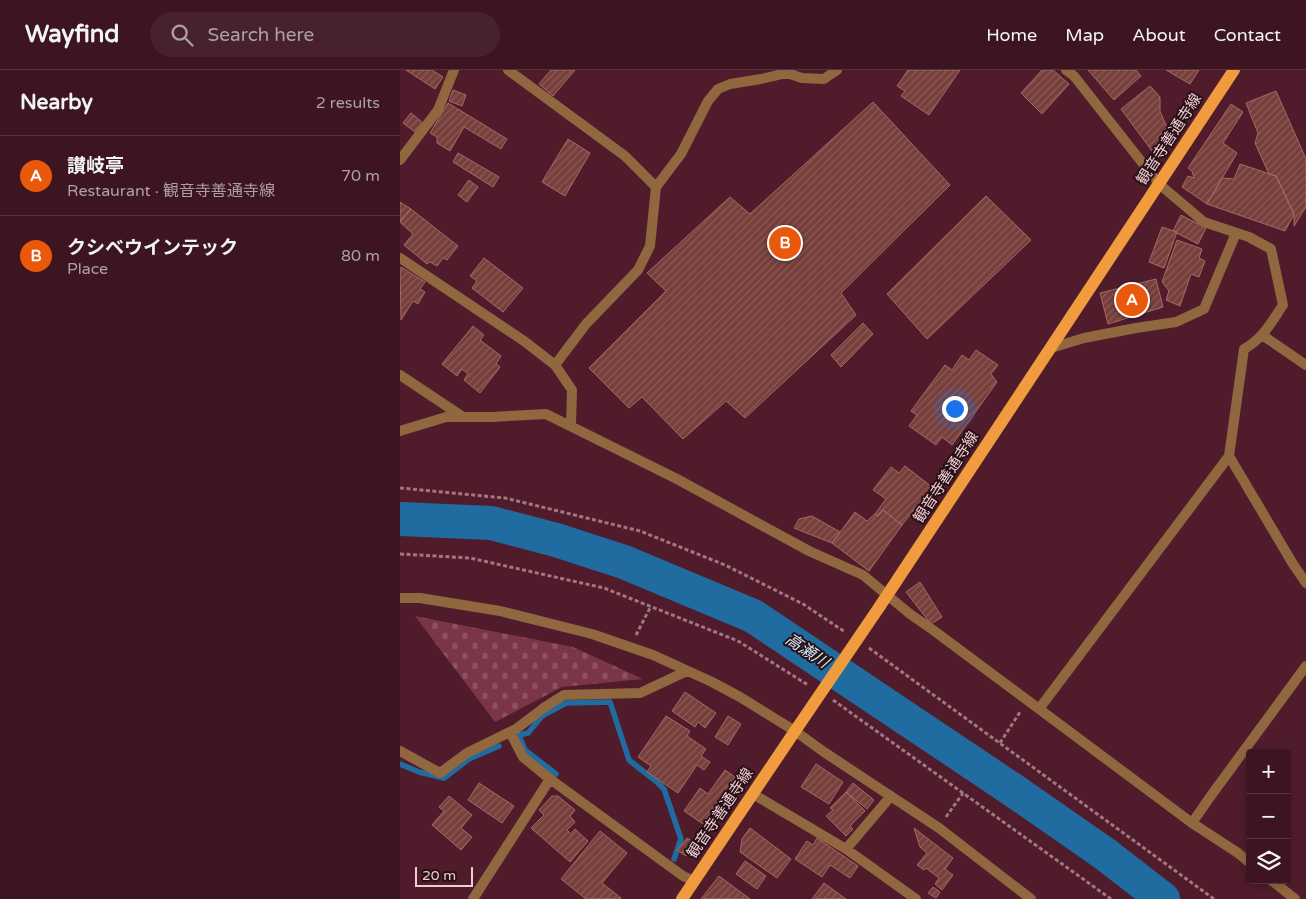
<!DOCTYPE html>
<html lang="en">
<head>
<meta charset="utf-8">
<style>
  :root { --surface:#3c1521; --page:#47222e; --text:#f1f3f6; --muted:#ac9fa5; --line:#55343f; --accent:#ea580c }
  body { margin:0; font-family:"Varela Round","Noto Sans JP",sans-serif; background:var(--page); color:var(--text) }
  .controls { position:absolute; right:15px; bottom:15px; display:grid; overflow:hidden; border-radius:5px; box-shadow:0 2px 8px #0003 }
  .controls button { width:45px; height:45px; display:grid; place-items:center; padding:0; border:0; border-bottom:1px solid var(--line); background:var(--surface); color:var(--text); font:25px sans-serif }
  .scale { position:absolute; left:15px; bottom:12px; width:58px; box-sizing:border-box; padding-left:5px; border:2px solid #efcdd4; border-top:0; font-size:14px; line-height:18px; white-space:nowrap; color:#efcdd4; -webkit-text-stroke:4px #271016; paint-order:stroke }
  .you { position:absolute; left:554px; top:338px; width:18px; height:18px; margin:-12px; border:4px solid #fff; border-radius:50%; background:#1a73e8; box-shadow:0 0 0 8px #1a73e833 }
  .badge { display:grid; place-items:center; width:32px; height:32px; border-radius:50%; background:var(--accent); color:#fff; font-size:16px; font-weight:700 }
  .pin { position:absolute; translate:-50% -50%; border:2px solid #fff; box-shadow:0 1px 5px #0006 }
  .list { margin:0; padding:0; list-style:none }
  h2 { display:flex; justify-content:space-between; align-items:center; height:65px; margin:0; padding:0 20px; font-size:21px }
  h2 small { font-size:16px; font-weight:400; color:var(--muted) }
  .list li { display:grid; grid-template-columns:32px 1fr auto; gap:15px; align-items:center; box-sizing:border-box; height:80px; padding:0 20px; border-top:1px solid var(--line) }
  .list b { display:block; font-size:19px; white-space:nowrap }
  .list p { margin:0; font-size:16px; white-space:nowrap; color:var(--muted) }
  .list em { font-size:16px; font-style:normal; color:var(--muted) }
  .icon { flex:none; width:28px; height:28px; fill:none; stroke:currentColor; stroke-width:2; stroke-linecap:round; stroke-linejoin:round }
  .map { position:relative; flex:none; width:906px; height:829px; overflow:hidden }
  header { display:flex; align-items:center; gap:30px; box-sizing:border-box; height:70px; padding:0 25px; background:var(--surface); border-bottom:1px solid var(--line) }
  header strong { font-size:24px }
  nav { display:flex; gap:28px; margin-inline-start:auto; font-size:18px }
  .search { width:350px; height:45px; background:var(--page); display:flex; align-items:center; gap:12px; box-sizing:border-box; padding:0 18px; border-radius:28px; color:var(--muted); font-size:19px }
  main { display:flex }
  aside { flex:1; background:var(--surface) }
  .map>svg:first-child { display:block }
  .cemetery { fill:url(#cemetery-stones) }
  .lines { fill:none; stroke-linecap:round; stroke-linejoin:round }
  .stream { stroke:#206ca1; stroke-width:5.5 }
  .river { stroke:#206ca1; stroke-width:34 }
  .building { fill:url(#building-hatch); stroke:#a66964 }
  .path { stroke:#a27782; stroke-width:3; stroke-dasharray:4 2.5; stroke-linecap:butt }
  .minor { stroke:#90673f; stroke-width:10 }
  .primary { stroke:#ef9b3e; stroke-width:12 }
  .primary-bridge { stroke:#ef9b3e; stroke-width:12 }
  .labels { text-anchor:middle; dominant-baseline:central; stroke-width:4; stroke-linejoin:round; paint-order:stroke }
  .street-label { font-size:15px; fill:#efcdd4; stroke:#271016 }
  .water-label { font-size:16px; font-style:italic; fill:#d3e5f4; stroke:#271016 }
</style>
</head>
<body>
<header>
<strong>Wayfind</strong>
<div class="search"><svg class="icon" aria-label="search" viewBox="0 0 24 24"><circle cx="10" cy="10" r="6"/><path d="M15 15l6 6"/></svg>Search here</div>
<nav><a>Home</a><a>Map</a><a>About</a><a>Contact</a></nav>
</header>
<main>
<aside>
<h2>Nearby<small>2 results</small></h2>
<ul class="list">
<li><span class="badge">A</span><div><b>讃岐亭</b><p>Restaurant · 観音寺善通寺線</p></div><em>70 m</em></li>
<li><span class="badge">B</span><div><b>クシベウインテック</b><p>Place</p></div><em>80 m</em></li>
</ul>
</aside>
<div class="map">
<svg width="906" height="829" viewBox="0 0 906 829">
  <defs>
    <pattern id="cemetery-stones" width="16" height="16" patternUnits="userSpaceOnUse" patternTransform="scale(1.25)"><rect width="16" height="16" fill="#7a3549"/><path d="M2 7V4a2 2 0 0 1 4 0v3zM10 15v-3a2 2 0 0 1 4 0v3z" fill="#8d5162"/></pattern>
    <pattern id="building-hatch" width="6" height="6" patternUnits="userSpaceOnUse" patternTransform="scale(1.25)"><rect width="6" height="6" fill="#773f3b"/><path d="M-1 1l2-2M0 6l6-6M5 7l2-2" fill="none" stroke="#8b5a56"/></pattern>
  </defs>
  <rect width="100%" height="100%" fill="#501c2c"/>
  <!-- cemetery -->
  <path class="cemetery" d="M15 546 173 577 243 609 162 617 95 652Z"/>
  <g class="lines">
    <!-- stream -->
    <path class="stream" d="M0 694 19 702 44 708 69 689 99 676
      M156 704 125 680 119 665 128 663 142 646 166 633 210 632 229 690 257 712 264 719 281 769 274 789"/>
    <!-- river -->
    <path class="river" d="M0 449 91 453 156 470 224 492 353 546 610 718 705 784 763 829"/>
  </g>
  <!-- building -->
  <path class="building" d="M6 0H32L43 7 35 19Z
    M151 0H175L153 26 139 14Z
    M508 0H560L529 45 501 26 505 21 497 16Z
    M642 0H653L669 14 642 44 621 23Z
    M688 0H736L741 6 714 30Z
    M766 0H799L790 14Z
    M750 16 760 27V41L768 60 752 81 721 39Z
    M53 20 66 25 62 36 49 31Z
    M876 21 906 89V137L894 156V144L876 106 869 104 855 73 858 63 846 33Z
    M473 32 550 115 441 223 456 245 345 348 326 331 283 369 242 327 229 338 189 298 266 221 247 203 330 127 350 144Z
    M48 33 107 69 101 79 64 57 50 81 37 73V67L30 63Z
    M831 34 843 42 823 73 837 83 807 134 782 117 788 106 794 108 792 101 788 98Z
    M11 43 23 53 15 62 3 53Z
    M168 69 190 83 165 126 142 112Z
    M58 83 99 107 93 117 53 92Z
    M840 94 876 106 894 144 885 161 807 134 822 108 834 109Z
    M69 110 78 117 67 132 58 125Z
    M586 126 631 170 527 269 487 224Z
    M0 132 11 139 0 152Z
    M11 139 58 176 47 190 43 188 37 196 30 192 27 194 4 175 13 164 0 152Z
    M781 145 806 158 798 174 773 161Z
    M762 157 777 162 764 198 749 192Z
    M777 170 802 179 799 188 805 191 799 207 791 204 780 236 766 230 769 221 762 212Z
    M84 188 123 218 103 242 72 218 77 211 70 206Z
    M1 197 25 212 20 219 25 222 18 234 13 231 1 250 0 199Z
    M756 209 763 237 708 254 700 223Z
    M463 253 473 264 441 297 431 285Z
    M73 256 84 265 80 270 101 286 96 294 100 297 80 323 64 310 68 304 62 299 57 306 42 294Z
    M576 280 598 295 591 304 597 312 552 375 542 367 536 375 509 356 517 345 511 341 545 295 552 300 562 285 569 290Z
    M505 396 532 417 502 455 483 440 478 446 475 444 486 429 473 420 491 397 499 403Z
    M483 440 502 455 469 501 432 473 455 442 467 451 475 444 478 446Z
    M412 446 440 462 432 473 394 458 399 449Z
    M520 512 542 547 531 554 506 522Z
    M285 622 316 643 305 658 298 652 295 657 272 641Z
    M266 646 290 661 287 666 306 679 301 686 310 692 304 700 297 695 278 723 247 702 251 696 238 687Z
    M328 646 341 654 328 675 315 667Z
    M416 694 443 712 429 734 401 717Z
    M325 700 335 707 303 754 284 741 300 718 308 724Z
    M79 713 114 736 102 753 68 730Z
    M453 713 474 730 467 739 446 722Z
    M446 722 465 741 450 756 453 759 446 766 426 746 433 740 430 738Z
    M49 726 72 745 61 758 72 767 61 780 32 755 44 741 39 737Z
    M152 726H158L175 740 170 746 175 752 167 760 171 764 175 759 188 771 170 792 131 758 144 745 139 740Z
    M350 758 391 789 377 808 340 782 342 769Z
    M514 758 553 788 545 799 553 805 542 820 535 814 539 808 526 798 524 800 517 795 527 783 520 777Z
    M200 761 227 783 202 813 221 828 220 829H186L161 809Z
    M287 768 295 773 286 786 277 780Z
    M417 768 458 796 450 808 430 795 422 807 395 789 407 771 413 775Z
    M345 791 366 806 357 819 336 804Z
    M319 806 350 829H301Z
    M424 813 446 829H412Z
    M533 817 540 822 536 828 528 823Z"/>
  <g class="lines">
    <!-- path -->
    <path class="path" d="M0 418 105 428 240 461 325 495 403 534 445 562
      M0 484 70 488 204 518 338 571 408 615
      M236 565 251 536
      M469 578 814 829
      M433 630 711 829
      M600 673 620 642
      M546 747 563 723"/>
    <!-- minor -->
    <path class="minor" d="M108 0 225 86 256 117
      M666 0 674 6 759 114 804 152 849 167 871 179 883 235C872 251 863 269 844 279L829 386 893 494 906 513
      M0 90 38 40 54 0
      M0 188 124 271 155 295 172 320 171 355
      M862 265 906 295
      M651 278 684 268 736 258 776 252 804 239 836 163
      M155 295 186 254 238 200 250 176 256 117 281 84 308 31 318 19 330 14 361 9 387 3 402 8 424 9 437 0
      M0 305 63 347
      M0 361 46 347H92L146 344 277 409 409 481 463 505 510 544 533 560 792 753 838 783 850 793
      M0 528H20L100 541 192 564 253 585 312 612 340 627 395 661 424 682 539 758 631 829
      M639 639 829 386
      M110 662 123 687 150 709
      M0 681 40 703 67 683 116 659 145 637 164 625 240 623 287 601
      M353 724 446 779 516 829
      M792 753 810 727 906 596
      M446 779 491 726
      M871 810 895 829
      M73 829 150 709 283 806 294 811"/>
    <!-- primary -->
    <path class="primary" d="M480 536 834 0
      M282 829 395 661"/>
    <!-- primary-bridge -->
    <path class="primary-bridge" d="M395 661 480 536"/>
  </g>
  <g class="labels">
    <!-- street labels -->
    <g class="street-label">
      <text transform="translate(769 69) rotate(-57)">観音寺善通寺線</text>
      <text transform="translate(546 407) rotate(-57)">観音寺善通寺線</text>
      <text transform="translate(320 743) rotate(-56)">観音寺善通寺線</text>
    </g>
    <!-- water labels -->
    <g class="water-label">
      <text transform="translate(407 581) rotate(34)">高瀬川</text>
    </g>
  </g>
</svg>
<div class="controls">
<button>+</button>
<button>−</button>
<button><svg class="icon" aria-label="layers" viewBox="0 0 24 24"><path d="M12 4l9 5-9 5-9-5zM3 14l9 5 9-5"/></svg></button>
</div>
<div class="scale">20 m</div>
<div class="you"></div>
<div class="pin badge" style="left:732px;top:230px">A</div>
<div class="pin badge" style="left:385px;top:173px">B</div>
</div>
</main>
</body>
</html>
